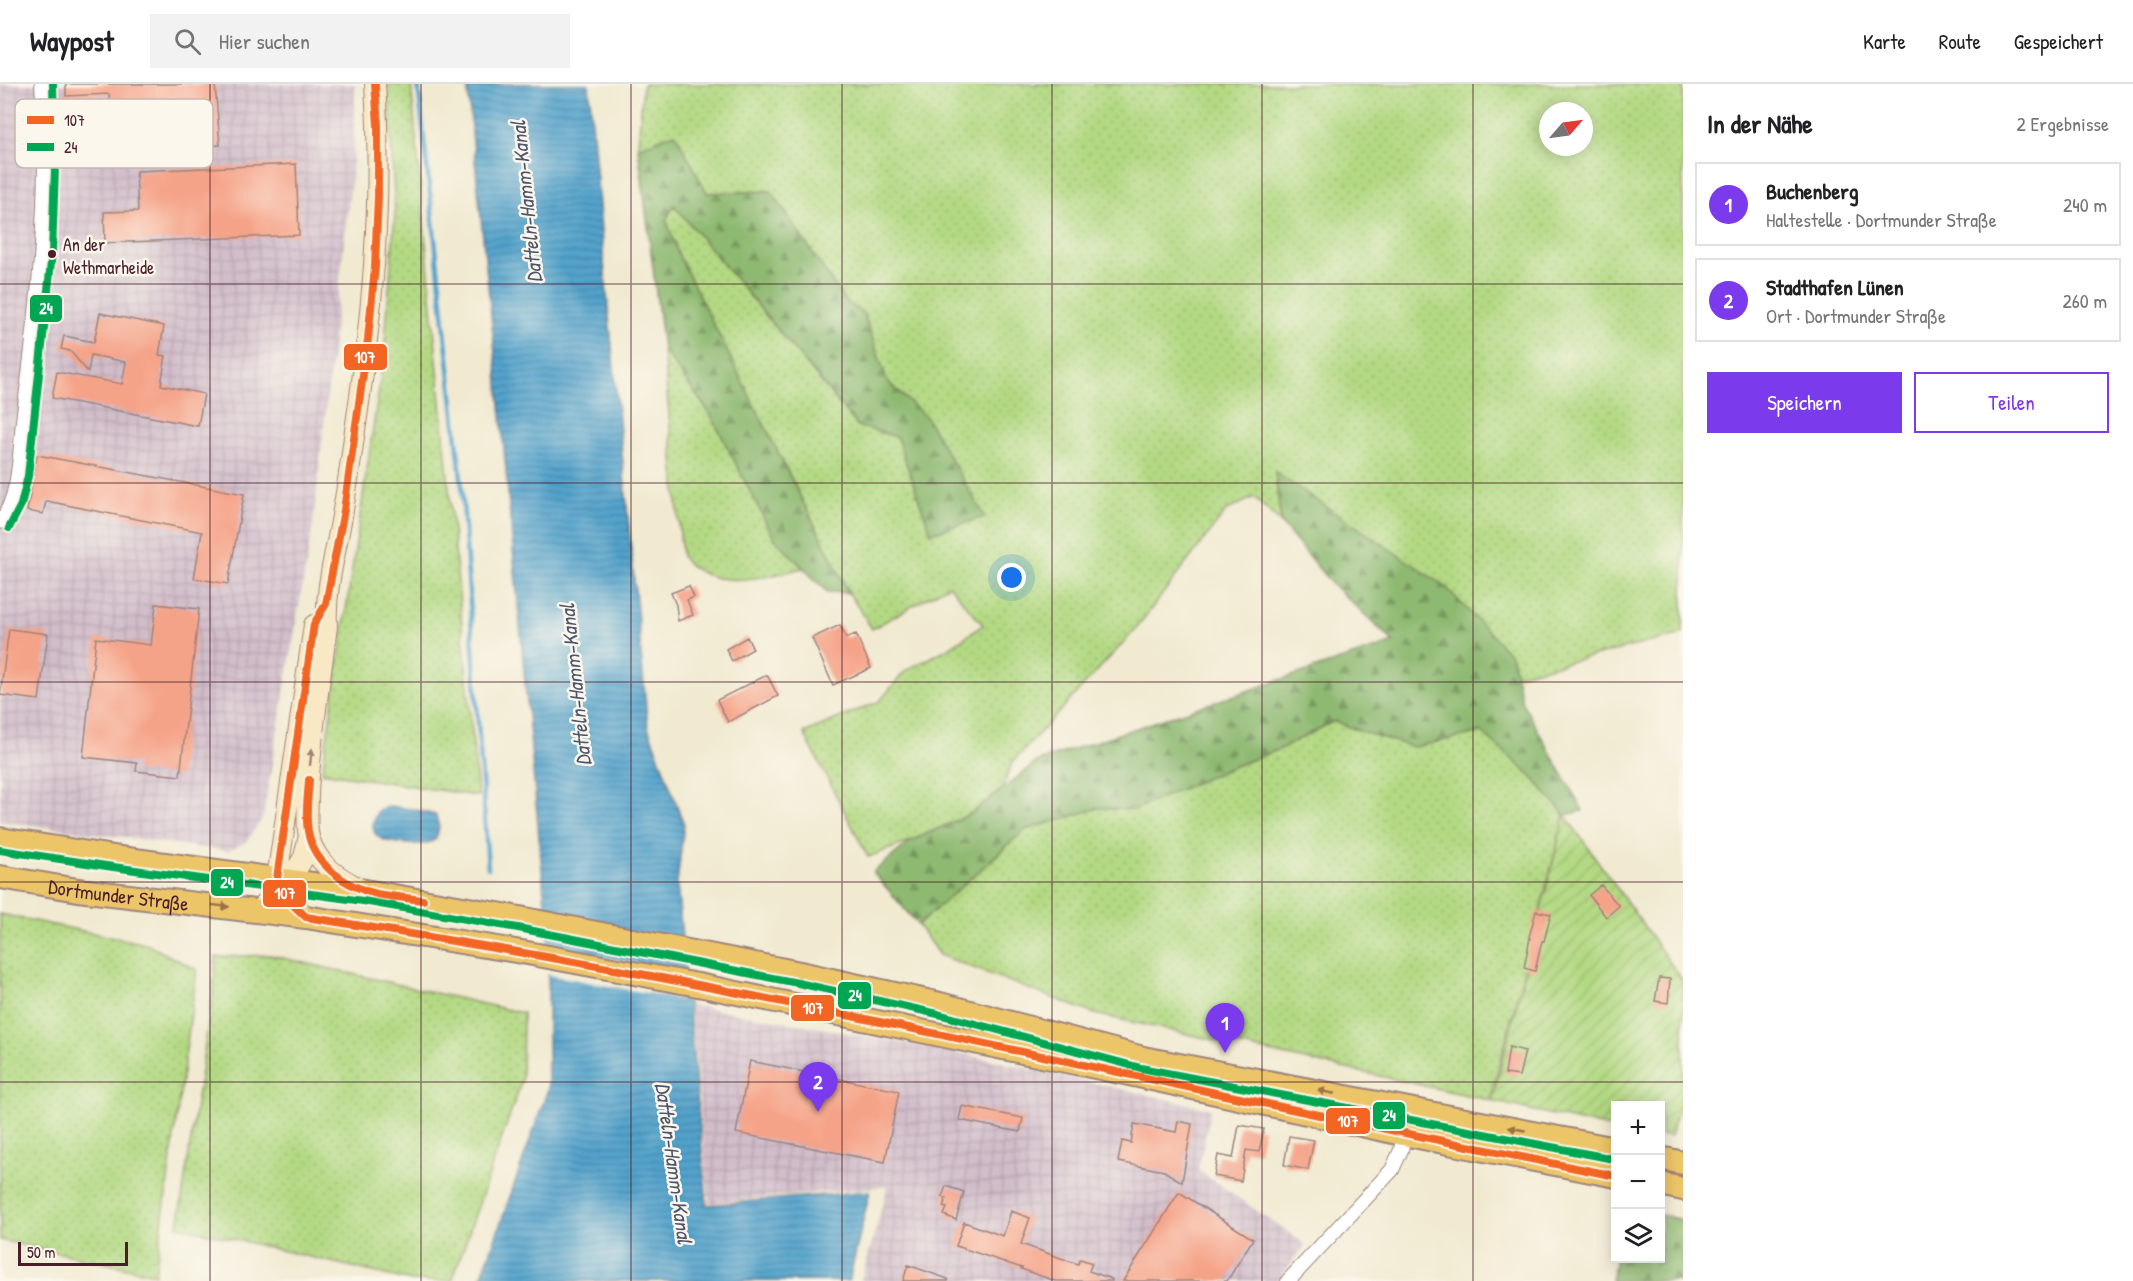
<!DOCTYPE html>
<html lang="de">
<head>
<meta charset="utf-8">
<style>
  :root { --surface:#fff; --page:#f2f2f2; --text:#202124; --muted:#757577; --line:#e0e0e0; --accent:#7c3aed }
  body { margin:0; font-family:"Patrick Hand",sans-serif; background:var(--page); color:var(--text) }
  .controls { position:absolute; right:18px; bottom:18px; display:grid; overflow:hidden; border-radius:0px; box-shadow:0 3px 15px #0003 }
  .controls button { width:54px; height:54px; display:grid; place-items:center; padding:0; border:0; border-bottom:2px solid var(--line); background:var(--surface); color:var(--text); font:30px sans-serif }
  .compass { position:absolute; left:1539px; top:18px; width:54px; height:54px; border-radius:50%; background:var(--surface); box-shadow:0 3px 15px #0003; rotate:62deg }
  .scale { position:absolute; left:18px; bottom:15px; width:110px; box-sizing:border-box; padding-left:6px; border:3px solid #4a1f2b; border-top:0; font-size:16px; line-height:21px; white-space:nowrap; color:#4a1f2b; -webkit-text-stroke:4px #fbf7ec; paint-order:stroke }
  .you { position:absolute; left:1012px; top:494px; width:21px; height:21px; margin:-15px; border:4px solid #fff; border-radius:50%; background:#1a73e8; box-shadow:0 0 0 9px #1a73e833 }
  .badge { display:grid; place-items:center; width:39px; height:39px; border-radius:50%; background:var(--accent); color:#fff; font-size:20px; font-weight:700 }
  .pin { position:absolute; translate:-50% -50px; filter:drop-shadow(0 2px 3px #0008) }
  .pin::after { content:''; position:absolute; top:32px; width:21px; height:18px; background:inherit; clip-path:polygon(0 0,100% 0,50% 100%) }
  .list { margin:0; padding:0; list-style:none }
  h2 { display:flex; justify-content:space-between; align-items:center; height:78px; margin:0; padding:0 24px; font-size:26px }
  h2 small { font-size:20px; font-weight:400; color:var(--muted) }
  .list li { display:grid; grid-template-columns:39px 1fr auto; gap:18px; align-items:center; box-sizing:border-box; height:84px; margin:0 12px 12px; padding:0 12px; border:2px solid var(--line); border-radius:0px }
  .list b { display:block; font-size:22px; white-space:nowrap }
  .list p { margin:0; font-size:20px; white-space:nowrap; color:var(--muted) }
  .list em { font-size:20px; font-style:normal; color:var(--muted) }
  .actions { display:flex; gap:12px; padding:18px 24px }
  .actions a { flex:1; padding:14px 0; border:2px solid var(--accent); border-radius:0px; text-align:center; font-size:21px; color:var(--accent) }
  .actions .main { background:var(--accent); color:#fff }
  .icon { flex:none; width:33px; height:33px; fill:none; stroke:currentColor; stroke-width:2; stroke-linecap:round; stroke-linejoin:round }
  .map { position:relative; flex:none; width:1683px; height:1197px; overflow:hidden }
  header { display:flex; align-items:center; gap:36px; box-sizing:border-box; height:84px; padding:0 30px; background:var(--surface); border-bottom:2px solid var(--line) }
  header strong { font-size:28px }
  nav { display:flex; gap:33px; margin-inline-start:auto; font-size:21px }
  .search { width:420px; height:54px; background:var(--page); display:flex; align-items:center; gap:15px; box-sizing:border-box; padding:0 21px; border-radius:0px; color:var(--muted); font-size:22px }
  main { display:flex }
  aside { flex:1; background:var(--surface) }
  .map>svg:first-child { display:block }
  .industrial { fill:url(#industrial-grid) }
  .grass { fill:url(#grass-dots); stroke:#7e7c57; stroke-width:1.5; fill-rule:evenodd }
  .forest { fill:url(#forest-firs); stroke:#6c6c4e; stroke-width:1.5 }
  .garden { fill:url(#garden-furrows); stroke:#7e7c57; stroke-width:1.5 }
  .water { fill:url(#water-rules); stroke:#4e617c; stroke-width:1.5 }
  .pier { fill:#f1ead1 }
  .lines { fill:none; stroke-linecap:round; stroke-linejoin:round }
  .stream { stroke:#52a3cc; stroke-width:4.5 }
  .building { fill:#f5a388 }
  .street-casing { stroke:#9e847e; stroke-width:16 }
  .secondary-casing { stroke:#9e847e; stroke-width:22 }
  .primary-casing { stroke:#9e847e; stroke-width:26 }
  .street { stroke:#fff; stroke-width:14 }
  .secondary { stroke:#f8e8c3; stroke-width:20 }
  .primary { stroke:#edc569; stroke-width:22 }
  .bus-1-casing { stroke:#fbf7ec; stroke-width:12 }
  .bus-2-casing { stroke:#fbf7ec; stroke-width:12 }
  .bus-1 { stroke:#f26522; stroke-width:8 }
  .bus-2 { stroke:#00a651; stroke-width:8 }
  .oneway { fill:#a18477 }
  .oneway2 { fill:#9c724a }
  .grid { fill:none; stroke:#4a1f2b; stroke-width:1.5; stroke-opacity:0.55 }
  .bus-dot { fill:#4a1f2b; stroke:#fbf7ec; stroke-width:2 }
  .labels { text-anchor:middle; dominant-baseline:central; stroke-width:5; stroke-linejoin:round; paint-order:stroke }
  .bus-label { font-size:18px; fill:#4a1f2b; stroke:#fbf7ec; text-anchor:start }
  .street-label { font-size:20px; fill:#4a1f2b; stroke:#fbf7ec }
  .water-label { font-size:21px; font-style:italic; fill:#4d546b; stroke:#fbf7ec }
  .key { fill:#fbf7ec; stroke:#c6b6b2; stroke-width:1.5 }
  .key-label { font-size:16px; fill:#4a1f2b }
  .line-badge { stroke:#fbf7ec; stroke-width:2 }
  .badge-label { font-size:16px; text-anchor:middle; font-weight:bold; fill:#fff }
</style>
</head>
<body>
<header>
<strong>Waypost</strong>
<div class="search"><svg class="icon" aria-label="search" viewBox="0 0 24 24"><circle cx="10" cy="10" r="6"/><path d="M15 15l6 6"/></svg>Hier suchen</div>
<nav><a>Karte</a><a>Route</a><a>Gespeichert</a></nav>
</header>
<main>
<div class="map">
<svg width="1683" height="1197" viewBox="0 0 1683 1197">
  <defs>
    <pattern id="industrial-grid" width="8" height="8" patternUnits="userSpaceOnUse" patternTransform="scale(1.5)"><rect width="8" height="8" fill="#d1bdca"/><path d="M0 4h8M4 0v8" fill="none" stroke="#b5a2ae"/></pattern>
    <pattern id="grass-dots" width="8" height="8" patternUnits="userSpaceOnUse" patternTransform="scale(1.5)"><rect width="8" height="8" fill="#b3d983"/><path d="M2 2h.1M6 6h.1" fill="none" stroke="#9bba71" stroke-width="1.8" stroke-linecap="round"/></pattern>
    <pattern id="forest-firs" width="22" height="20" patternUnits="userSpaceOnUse" patternTransform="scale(1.5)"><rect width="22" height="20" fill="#8eb971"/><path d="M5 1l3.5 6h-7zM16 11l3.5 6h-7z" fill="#76965d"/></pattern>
    <pattern id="garden-furrows" width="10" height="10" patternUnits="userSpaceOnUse" patternTransform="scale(1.5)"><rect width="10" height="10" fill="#b3d983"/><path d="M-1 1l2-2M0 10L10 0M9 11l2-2" fill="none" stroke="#9bba71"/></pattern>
    <pattern id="water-rules" width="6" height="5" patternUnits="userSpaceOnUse" patternTransform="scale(1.5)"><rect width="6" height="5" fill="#52a3cc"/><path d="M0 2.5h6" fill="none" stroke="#4684a6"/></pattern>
  </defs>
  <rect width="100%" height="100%" fill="#fbf7ec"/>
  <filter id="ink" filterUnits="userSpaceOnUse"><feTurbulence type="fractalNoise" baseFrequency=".0167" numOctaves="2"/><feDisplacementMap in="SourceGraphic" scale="12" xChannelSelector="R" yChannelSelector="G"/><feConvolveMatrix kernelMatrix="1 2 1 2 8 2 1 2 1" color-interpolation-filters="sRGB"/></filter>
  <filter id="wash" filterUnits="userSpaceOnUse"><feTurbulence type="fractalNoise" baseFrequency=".008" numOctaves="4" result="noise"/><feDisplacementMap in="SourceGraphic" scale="24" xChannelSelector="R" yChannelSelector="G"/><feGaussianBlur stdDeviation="1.35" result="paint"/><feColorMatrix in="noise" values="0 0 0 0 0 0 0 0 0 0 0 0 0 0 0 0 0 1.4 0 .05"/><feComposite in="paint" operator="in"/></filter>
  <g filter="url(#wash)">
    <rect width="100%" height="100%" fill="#f1ead1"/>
    <!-- industrial -->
    <path class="industrial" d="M0 0H355L353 77 313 440 263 733 246 758 228 767 0 737Z
      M690 921 955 968 1211 1025 1198 1086 1306 1161 1277 1197H861L888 1102 709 1119Z"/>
    <!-- grass -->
    <path class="grass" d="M388 0H411L478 712 322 688 384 271 395 130Z
      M643 0H1683V550L1516 591 1511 571 1275 389 1281 439 1254 413 1226 427 1135 546 1012 679 1002 705 970 730 911 757 868 773 804 649 880 617 905 587 947 565 983 541 949 501 872 545 849 509 679 172 666 136 674 121 858 342 897 353 931 449 926 333 887 297 864 230 844 216 771 107 707 109 675 49 638 63ZM1548 27H1584V63H1548Z
      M663 265 711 331 774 454 803 484C765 493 710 509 682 473Z
      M1334 637 1366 649 1414 663 1481 648 1528 689 1565 731 1490 1016 1095 930 939 871 918 841 1025 746 1098 724 1133 726 1232 683 1280 665Z
      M0 830 146 860 197 886 155 1190 0 1156Z
      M270 871 523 929 522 996 452 1197H412L178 1142 213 907 216 873Z"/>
    <!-- forest -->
    <path class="forest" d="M675 49 707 109 771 107 844 216 864 230 887 297 926 333 985 433 931 449 897 353 858 342 674 121 666 136 679 172 849 509 827 508 774 454 711 331 663 265 638 63Z
      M1275 388 1446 503 1511 571 1522 618 1583 727 1565 731 1528 689 1481 648 1414 663 1366 649 1334 637 1280 665 1232 683 1133 726 1098 724 1025 746 918 841 873 788 911 757 971 730 1038 677 1394 558 1330 498 1281 439Z
      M1661 1131 1683 1136V1197H1611L1616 1175 1660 1174Z"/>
    <!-- garden -->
    <path class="garden" d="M1565 731 1683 897V1010L1670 1052 1661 1051 1660 1022H1616L1615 1045 1492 1017Z"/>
    <!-- water -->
    <path class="water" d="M467 0H589L602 157 648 643 684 740 677 799 707 1121 870 1107 849 1197H480L548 1005V853L498 299Z
      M390 722 417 726 436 731 439 743 436 755C422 763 415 760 399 759 377 757 366 749 378 726Z"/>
    <!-- pier -->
    <path class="pier" d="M545 863 688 889 690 917 545 890Z"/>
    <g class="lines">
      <!-- stream -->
      <path class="stream" d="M418 0 462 403 488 784"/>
    </g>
    <g id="blocks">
      <!-- building -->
      <path class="building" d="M66 0H215L220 61 113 68 109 10 66 12Z
        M296 80 299 151 105 159 104 128 138 127 136 87Z
        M100 229 164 242 159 271 166 272 161 301 204 310 198 342 52 314 57 288 122 300 126 278 91 271 88 288 70 267 61 265 64 252 94 258Z
        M37 371 244 410 228 500 194 494 202 448 46 417 43 430 27 427Z
        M689 502 694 513 687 516 693 531 678 537 676 521 671 509Z
        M156 520 199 525 180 692 136 687 137 679 83 673 96 554 151 561Z
        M840 541 846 554 856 550 871 584 833 601 812 554Z
        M9 545 48 550 39 616 0 611Z
        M747 553 753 565 732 577 726 565Z
        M767 591 778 612 728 638 717 616Z
        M1601 801 1619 822 1606 833 1589 811Z
        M1536 827 1551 830 1544 857H1542L1535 887 1524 884 1530 854 1529 853Z
        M1659 894 1670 895 1668 919 1655 917Z
        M1509 963 1525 967 1519 992 1505 990Z
        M750 977 899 1007 885 1078 736 1049Z
        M962 1022 1023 1034 1020 1048 959 1036Z
        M1178 1037 1192 1040 1182 1098 1164 1087 1118 1078 1122 1057 1131 1059 1134 1040 1176 1048Z
        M1239 1041 1264 1045 1259 1068 1246 1066 1241 1097 1214 1092 1218 1071 1233 1074Z
        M1289 1052 1314 1056 1308 1086 1284 1081Z
        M946 1102 964 1108 956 1136 944 1131 947 1124 943 1123 946 1114 942 1113Z
        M1179 1108 1253 1155 1227 1197H1123Z
        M1011 1127 1030 1134 1021 1160 1078 1180 1080 1175 1092 1179 1089 1187 1112 1195V1197H1055L1021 1185 1022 1184 956 1162 964 1138 1003 1152Z
        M908 1181 948 1195V1197H903Z"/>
    </g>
  </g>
  <g filter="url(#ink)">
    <use href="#blocks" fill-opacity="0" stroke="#9e847e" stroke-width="1.5"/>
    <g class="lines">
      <!-- street casing -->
      <g class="street-casing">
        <path id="street" d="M0 438C20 415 20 367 23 337 38 225 51 112 42 0
          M1288 1197 1392 1086 1401 1066 1409 1024"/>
      </g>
      <!-- secondary casing -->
      <g class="secondary-casing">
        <path id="secondary" d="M359 804C336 792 316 779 309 753 306 740 308 724 308 711 310 655 320 598 327 542 325 510 333 479 339 448 345 417 350 385 354 353 372 236 383 119 375 0
          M259 826 298 783 304 773 309 752
          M306 833 288 816 277 794 314 541"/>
      </g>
      <!-- primary casing -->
      <g class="primary-casing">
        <g id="primary">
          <path d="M0 755 114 773 365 807 520 834 800 889 940 920 1143 974 1616 1065"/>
          <path id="s1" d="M0 793 78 806 306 833 522 868 703 902 1134 991 1393 1048 1616 1092"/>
          <path d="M1660 1074 1683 1079"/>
          <path d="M1660 1100 1683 1105"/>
        </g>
      </g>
      <!-- street -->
      <use href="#street" class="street"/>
      <!-- secondary -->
      <use href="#secondary" class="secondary"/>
      <!-- primary -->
      <use href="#primary" class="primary"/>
      <!-- bus-1 casing -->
      <g class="bus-1-casing">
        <path id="bus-1" d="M375 0 378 41V112L375 183 368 255 344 426 326 520 314 540 277 794 288 816 306 833C438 854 571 876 703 902 1008 962 1311 1032 1616 1092
          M309 696C308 713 305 730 308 747 313 780 346 803 377 810 392 813 408 814 423 816"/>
      </g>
      <!-- bus-2 casing -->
      <g class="bus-2-casing">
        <path id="bus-2" d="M9 444 21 421 28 392 52 169 55 84 53 0
          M0 766 113 783 363 817 518 844 798 899 938 930 1141 984 1614 1075"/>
      </g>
      <!-- bus-1 -->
      <use href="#bus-1" class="bus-1"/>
      <!-- bus-2 -->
      <use href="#bus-2" class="bus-2"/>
    </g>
    <!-- one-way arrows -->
    <defs><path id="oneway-solid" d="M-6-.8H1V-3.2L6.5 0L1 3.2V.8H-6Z" transform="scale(1.5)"/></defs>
    <use class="oneway" href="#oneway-solid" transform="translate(311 673) rotate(-83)"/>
    <g class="oneway2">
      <use href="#oneway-solid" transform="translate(221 822) rotate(6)"/>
      <use href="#oneway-solid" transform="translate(1326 1008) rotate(-169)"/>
      <use href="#oneway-solid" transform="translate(1517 1045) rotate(-169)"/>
    </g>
  </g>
  <!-- grid -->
  <path class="grid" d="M210 0V1197M421 0V1197M631 0V1197M842 0V1197M1052 0V1197M1262 0V1197M1473 0V1197M0 200H1683M0 399H1683M0 598H1683M0 798H1683M0 998H1683"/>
  <!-- markers -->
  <circle class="bus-dot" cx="52" cy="170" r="5"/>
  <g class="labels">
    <!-- bus labels -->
    <g class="bus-label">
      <text x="63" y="160">An der<tspan x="63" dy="23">Wethmarheide</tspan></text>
    </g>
    <!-- street labels -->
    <g class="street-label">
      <text stroke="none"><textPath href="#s1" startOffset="120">Dortmunder Straße</textPath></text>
    </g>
    <!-- water labels -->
    <g class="water-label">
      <text transform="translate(526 118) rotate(-96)">Datteln-Hamm-Kanal</text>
      <text transform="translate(575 601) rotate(-96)">Datteln-Hamm-Kanal</text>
      <text transform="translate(674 1079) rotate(82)">Datteln-Hamm-Kanal</text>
    </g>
  </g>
  <!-- legend -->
  <rect x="15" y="15" width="198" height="69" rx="9" class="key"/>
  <rect x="27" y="32" width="27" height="8" fill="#f26522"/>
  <rect x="27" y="59" width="27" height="8" fill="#00a651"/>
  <g class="key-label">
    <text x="64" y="42">107</text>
    <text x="64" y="69">24</text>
  </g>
  <g class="line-badge">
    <rect x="29" y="210" width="34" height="29" rx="6" fill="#00a651"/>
    <rect x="343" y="259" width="45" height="28" rx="6" fill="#f26522"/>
    <rect x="210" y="784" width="34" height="29" rx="6" fill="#00a651"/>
    <rect x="262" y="795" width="45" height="29" rx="6" fill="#f26522"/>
    <rect x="837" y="897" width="35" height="29" rx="6" fill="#00a651"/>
    <rect x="790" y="910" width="45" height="28" rx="6" fill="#f26522"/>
    <rect x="1372" y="1017" width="34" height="29" rx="6" fill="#00a651"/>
    <rect x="1325" y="1023" width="46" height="28" rx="6" fill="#f26522"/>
  </g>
  <g class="badge-label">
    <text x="46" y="230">24</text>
    <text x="365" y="279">107</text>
    <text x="227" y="804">24</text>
    <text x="285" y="815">107</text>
    <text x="855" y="917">24</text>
    <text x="813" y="930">107</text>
    <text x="1389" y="1037">24</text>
    <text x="1348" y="1043">107</text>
  </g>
</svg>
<div class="controls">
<button>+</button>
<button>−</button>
<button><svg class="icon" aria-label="layers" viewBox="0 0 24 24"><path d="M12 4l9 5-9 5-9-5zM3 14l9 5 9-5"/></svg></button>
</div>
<svg class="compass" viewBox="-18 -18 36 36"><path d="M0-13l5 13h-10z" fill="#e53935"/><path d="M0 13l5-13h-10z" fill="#757577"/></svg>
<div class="scale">50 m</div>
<div class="you"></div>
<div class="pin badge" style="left:1225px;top:969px">1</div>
<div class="pin badge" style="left:818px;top:1028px">2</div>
</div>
<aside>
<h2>In der Nähe<small>2 Ergebnisse</small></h2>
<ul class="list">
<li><span class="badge">1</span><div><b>Buchenberg</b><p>Haltestelle · Dortmunder Straße</p></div><em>240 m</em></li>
<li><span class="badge">2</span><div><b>Stadthafen Lünen</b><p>Ort · Dortmunder Straße</p></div><em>260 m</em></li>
</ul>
<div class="actions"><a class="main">Speichern</a><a>Teilen</a></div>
</aside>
</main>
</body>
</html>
